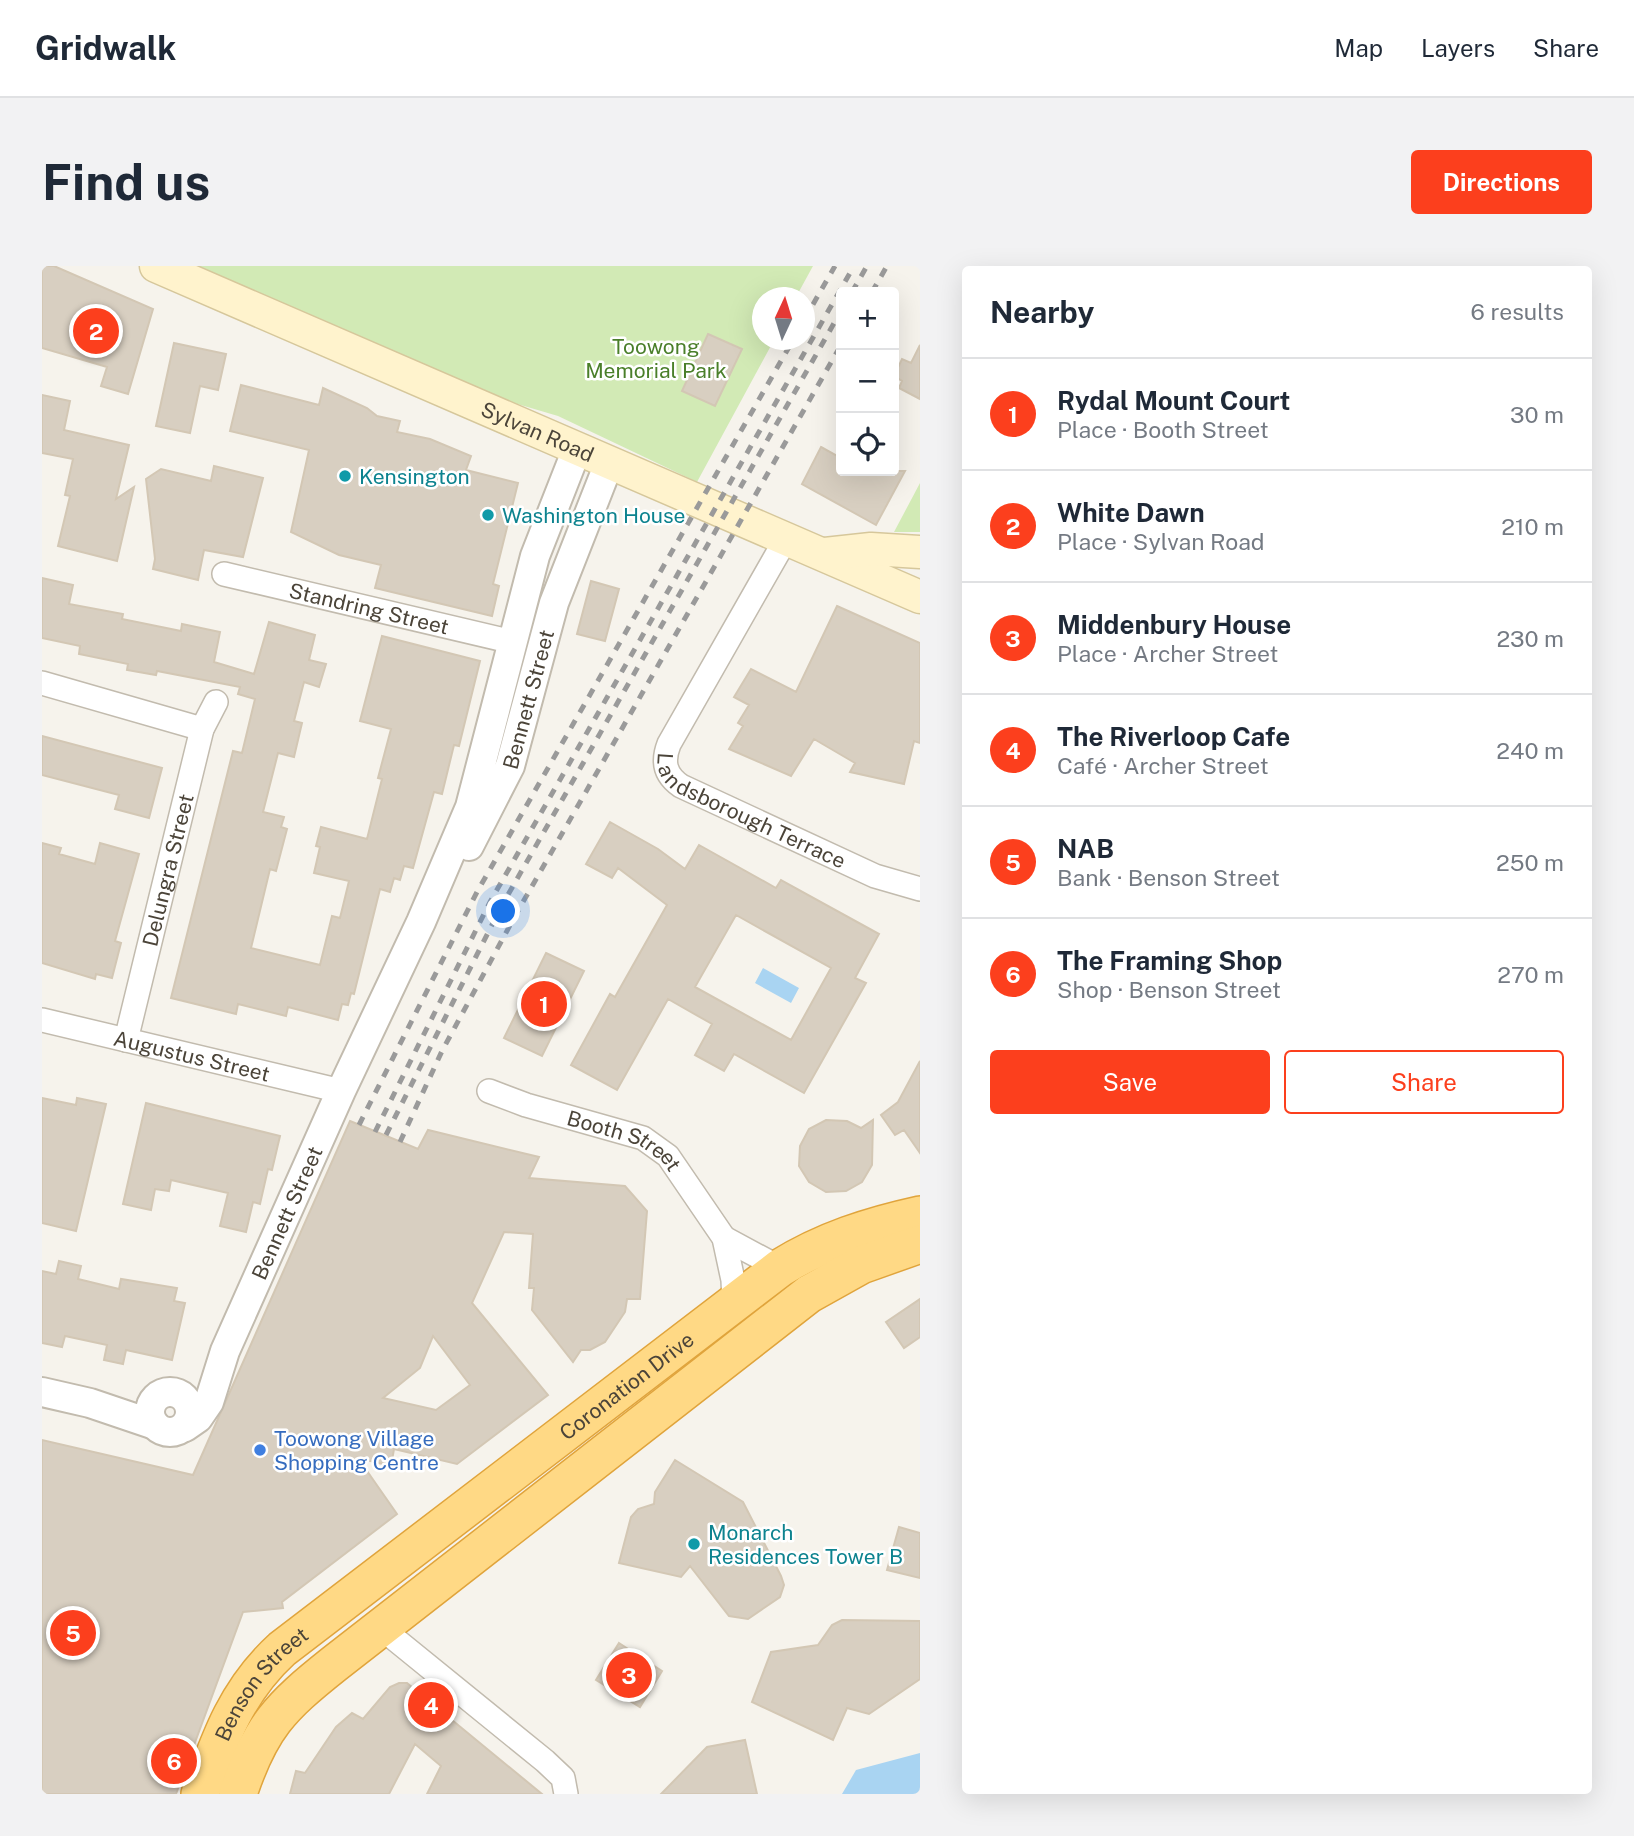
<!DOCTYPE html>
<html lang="en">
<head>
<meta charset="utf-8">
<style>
  :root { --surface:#fff; --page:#f2f2f3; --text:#1f2937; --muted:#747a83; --line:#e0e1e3; --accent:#fc3f1d }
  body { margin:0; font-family:"Public Sans",sans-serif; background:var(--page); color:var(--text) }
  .controls { position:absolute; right:21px; top:21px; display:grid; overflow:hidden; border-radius:7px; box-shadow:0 7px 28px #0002 }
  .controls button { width:63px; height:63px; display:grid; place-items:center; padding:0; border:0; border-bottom:2px solid var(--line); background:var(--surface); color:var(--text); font:35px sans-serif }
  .compass { position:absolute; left:710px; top:21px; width:63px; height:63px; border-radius:50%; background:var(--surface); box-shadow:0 7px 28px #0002; rotate:4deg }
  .you { position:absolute; left:462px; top:646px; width:24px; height:24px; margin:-18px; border:5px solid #fff; border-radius:50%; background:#1a73e8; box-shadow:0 0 0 10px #1a73e833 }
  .badge { display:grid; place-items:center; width:46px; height:46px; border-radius:50%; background:var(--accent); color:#fff; font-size:23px; font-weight:700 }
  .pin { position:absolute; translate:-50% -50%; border:4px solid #fff; box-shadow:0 2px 7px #0006 }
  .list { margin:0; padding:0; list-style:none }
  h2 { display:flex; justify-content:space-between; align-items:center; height:91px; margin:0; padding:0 28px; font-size:30px }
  h2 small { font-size:23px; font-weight:400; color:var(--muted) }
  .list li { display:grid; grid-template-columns:46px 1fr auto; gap:21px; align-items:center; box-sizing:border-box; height:112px; padding:0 28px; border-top:2px solid var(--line) }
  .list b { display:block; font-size:26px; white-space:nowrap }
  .list p { margin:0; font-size:23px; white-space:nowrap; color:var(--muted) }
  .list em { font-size:23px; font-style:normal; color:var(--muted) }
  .actions { display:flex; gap:14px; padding:21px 28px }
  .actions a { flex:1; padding:16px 0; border:2px solid var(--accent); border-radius:7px; text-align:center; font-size:24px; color:var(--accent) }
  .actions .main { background:var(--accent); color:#fff }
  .icon { flex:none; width:38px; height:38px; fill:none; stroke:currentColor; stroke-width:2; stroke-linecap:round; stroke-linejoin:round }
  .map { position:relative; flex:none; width:878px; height:1528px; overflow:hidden; border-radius:7px }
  header { display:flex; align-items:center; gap:42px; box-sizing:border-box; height:98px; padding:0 35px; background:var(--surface); border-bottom:2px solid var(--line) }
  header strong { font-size:33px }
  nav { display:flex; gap:38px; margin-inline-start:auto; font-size:24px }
  .intro { display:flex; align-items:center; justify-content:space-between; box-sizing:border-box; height:168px; padding:0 42px }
  h1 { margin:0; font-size:49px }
  .button { padding:18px 32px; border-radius:7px; background:var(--accent); color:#fff; font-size:24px; font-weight:700 }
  main { display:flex; gap:42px; padding:0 42px }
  aside { flex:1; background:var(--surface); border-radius:7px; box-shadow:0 7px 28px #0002 }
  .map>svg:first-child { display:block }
  .green { fill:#d2eab5 }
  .water { fill:#a9d4f2 }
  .building { fill:#d8cfc1; stroke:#d3c7b4; stroke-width:2; fill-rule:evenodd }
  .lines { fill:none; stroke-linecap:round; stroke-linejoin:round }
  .minor-casing { stroke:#c2bbae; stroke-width:26 }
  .tertiary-casing { stroke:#c2bbae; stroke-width:32 }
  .secondary-casing { stroke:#d6c79b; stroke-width:35 }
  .trunk-casing { stroke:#e0a43c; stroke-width:40 }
  .minor { stroke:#fff; stroke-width:23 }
  .tertiary { stroke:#fff; stroke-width:28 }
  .secondary { stroke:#fff3cd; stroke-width:32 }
  .trunk { stroke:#ffd985; stroke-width:37 }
  .rail { stroke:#9a9a9a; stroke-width:5; stroke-dasharray:9 9; stroke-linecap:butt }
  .culture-dot { fill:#0f9aa8; stroke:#fff; stroke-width:2.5 }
  .shop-dot { fill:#3f7fe0; stroke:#fff; stroke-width:2.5 }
  .labels { text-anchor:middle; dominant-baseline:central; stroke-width:5; stroke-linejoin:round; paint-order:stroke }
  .park-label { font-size:21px; fill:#4a7f2a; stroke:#fff }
  .street-label { font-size:21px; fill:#4b4439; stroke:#fff }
  .culture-label { font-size:21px; fill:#0d838f; stroke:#fff; text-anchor:start }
  .shop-label { font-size:21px; fill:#366cbe; stroke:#fff; text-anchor:start }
</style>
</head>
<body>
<header>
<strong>Gridwalk</strong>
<nav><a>Map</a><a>Layers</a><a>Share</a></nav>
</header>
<div class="intro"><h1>Find us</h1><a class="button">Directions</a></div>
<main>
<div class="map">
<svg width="878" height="1528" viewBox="0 0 878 1528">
  <rect width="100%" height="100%" fill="#f6f3ec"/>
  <!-- green -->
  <path class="green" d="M155 0H771L754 31 720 32V74H732L655 216 516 150 458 133Z
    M878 217V266H852Z"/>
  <!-- water -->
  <path class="water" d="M721 702 757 722 749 737 713 717Z
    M878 1487V1528H800L814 1504Z"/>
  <!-- building -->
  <path class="building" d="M0 0H12L111 43 86 128 59 120 65 101 0 82Z
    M666 68 700 83 673 140 640 125Z
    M132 77 184 88 176 124 158 120 148 167 114 160Z
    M878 79V133L857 122 860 115 852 110 860 93 869 97Z
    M199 119 277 139 281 122 325 142 335 150 358 155 355 166 388 173 429 190 424 204 476 217 451 318 457 320 450 350 333 322 339 299 297 289 249 266 267 184 188 165Z
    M0 129 28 135 22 164 87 179 74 233 92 221 75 295 16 280 28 230 23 229 31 193 0 187Z
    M779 181 799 192V205H863L834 259 760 218Z
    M172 200 221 212 201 291 162 284 156 314 111 303 113 293 104 213 119 203 169 215Z
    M0 312 31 319 27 338 81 348 80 353 139 365 140 358 178 366 172 396 212 408 227 356 273 369 267 394 284 398 277 421 262 416 252 455 260 457 252 491 236 487 221 546 242 551 239 561 245 563 234 605 228 603 209 682 278 699 290 650 298 652 307 615 272 607 278 581 274 580 279 561 325 573 340 513 336 512 349 463 318 455 340 370 438 395 417 480 412 479 400 528 392 526 371 602 362 600 358 614 352 612 348 626 338 623 312 728 309 727 306 739 300 738 296 754 246 741 244 750 196 738 194 748 129 732 191 485 200 487 213 433 196 428 198 421 115 405 114 409 85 404 86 398 37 388 38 380 0 372Z
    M549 315 577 323 563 375 535 368Z
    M795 340 878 377V477L872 475 862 518 808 506 813 497 772 473 749 510 687 483 701 460 696 457 707 439 692 431 709 403 754 426Z
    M0 470 120 502 107 552 73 543 77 529 0 509Z
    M568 556 616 583 643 603 657 579 734 622 739 614 837 668 813 712 824 717 762 827 692 788 682 805 653 789 670 758 626 733 575 824 529 799 568 728 573 731 625 639 576 602 570 612 544 598ZM694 649 789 702 749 774 653 721Z
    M0 577 19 582 17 588 53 598 58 577 97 588 73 675 79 677 70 712 54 708 53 713 0 697Z
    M504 687 542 705 500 790 462 772Z
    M878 795V887L862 864 853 869 839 849 856 836Z
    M0 832 34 839 35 832 64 838 34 965 0 957Z
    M104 837 238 870 230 904 226 903 218 938 211 936 204 966 178 960 186 927 129 914 127 925 113 923 109 944 81 938Z
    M784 854 805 855 819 862 831 854 830 899 820 916 804 925 784 926 767 916 757 900 758 880 767 863Z
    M308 855 376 883 386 864 497 891 487 912 583 920 605 945 598 1033H585L583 1046 563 1076 548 1084H539L531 1096 490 1044 492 1022H487L491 968 462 966 430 1037 506 1129 415 1198 352 1183 349 1200 316 1192 355 1248 240 1336 241 1342 201 1346 134 1528H0V1174L151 1209ZM391 1070 428 1119 394 1144 341 1132 378 1102Z
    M17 995 39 1000 36 1013 77 1023 79 1013 135 1022 132 1035 143 1037 130 1094 84 1084 81 1098 62 1094 65 1079 23 1070 20 1081 0 1077V1005L14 1008Z
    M878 1033V1071L862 1082 844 1056Z
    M633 1194 701 1236 739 1310 742 1319 738 1331 706 1353 687 1350 648 1300 639 1311 577 1297 589 1251 596 1243 612 1238 613 1226Z
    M857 1261 878 1267V1312L845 1304Z
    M800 1354 878 1355V1413L827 1448 805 1442 791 1474 710 1436 729 1386 776 1379 790 1359Z
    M577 1377 620 1405 598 1441 554 1414Z
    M357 1417H365L500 1528H385L399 1500 373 1478 347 1528H248L254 1505 263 1507 294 1461 310 1447 321 1453 348 1421Z
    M703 1474 715 1528H619L665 1481Z"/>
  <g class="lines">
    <!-- minor casing -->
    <g class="minor-casing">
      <g id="minor">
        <path id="s1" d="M745 271 627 478C620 496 623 509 639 520L833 610 878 623"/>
        <path id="s2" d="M182 308 471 376"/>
        <path d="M0 417 160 463"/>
        <path id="s3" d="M0 754 299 825"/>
        <path id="s4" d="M84 774 160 463 174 436"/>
        <path id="s5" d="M447 825 484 839 601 872 626 890 682 972 691 1014 692 1036"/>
        <path d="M682 972 738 1002"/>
        <path d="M338 1361 503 1495 521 1512 524 1528"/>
      </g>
    </g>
    <!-- tertiary casing -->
    <g class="tertiary-casing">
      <g id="tertiary">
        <path id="s6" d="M427 580 468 500 512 337 567 197"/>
        <circle cx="128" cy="1146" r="20"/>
        <path d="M0 1126 48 1137 113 1159"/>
        <path id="s7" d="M143 1161 156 1152 167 1136 183 1085 299 825 379 656 428 541 493 290 535 183"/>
      </g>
    </g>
    <!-- secondary casing -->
    <g class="secondary-casing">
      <g id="secondary">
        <path id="s8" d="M114 0 878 331"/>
        <path d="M783 288 829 283 878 286"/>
      </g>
    </g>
    <!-- trunk casing -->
    <g class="trunk-casing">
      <g id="trunk">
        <path id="s9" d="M158 1528C178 1472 195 1424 240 1383L738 1002C781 975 828 960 878 949"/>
        <path d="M196 1528C218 1461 238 1441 292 1398L767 1028 819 999 878 978"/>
      </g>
    </g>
    <!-- minor -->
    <use href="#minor" class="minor"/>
    <!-- tertiary -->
    <use href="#tertiary" class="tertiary"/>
    <!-- secondary -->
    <use href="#secondary" class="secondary"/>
    <!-- trunk -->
    <use href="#trunk" class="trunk"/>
    <!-- rail -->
    <path class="rail" d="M810 26 825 0
      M830 26 845 0
      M762 54 793 0
      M317 859 435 626 751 74
      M333 866 448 636 812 0
      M344 869 459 641 799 45
      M358 876 400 785 473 650 799 79"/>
  </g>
  <!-- markers -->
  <g class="culture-dot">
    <circle cx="303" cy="210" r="7"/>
    <circle cx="446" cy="249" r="7"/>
    <circle cx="652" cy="1278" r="7"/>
  </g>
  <circle class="shop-dot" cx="218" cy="1184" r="7"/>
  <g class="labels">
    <!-- park labels -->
    <g class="park-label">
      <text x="614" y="80">Toowong<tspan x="614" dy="24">Memorial Park</tspan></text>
    </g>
    <!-- street labels -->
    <g class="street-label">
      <text stroke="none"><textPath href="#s8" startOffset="416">Sylvan Road</textPath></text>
      <text stroke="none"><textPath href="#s2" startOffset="149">Standring Street</textPath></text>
      <text stroke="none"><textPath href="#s6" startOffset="159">Bennett Street</textPath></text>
      <text stroke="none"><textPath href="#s1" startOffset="357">Landsborough Terrace</textPath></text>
      <text stroke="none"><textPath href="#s4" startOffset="175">Delungra Street</textPath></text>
      <text stroke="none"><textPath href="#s3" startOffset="154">Augustus Street</textPath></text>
      <text stroke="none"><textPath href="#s5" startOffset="145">Booth Street</textPath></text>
      <text stroke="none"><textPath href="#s7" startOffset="240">Bennett Street</textPath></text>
      <text stroke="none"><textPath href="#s9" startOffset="602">Coronation Drive</textPath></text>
      <text stroke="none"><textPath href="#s9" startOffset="128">Benson Street</textPath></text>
    </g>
    <!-- culture labels -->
    <g class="culture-label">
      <text x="317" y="210">Kensington</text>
      <text x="460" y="249">Washington House</text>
      <text x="666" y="1266">Monarch<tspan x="666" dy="24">Residences Tower B</tspan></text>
    </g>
    <!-- shop labels -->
    <g class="shop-label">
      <text x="232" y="1172">Toowong Village<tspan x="232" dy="24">Shopping Centre</tspan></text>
    </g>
  </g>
</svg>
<div class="controls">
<button>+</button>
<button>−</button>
<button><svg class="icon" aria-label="locate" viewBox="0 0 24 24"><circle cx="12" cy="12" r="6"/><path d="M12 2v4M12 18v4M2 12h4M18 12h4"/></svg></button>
</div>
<svg class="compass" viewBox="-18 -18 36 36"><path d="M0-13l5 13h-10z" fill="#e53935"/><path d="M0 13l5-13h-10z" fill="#747a83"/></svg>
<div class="you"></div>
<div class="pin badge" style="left:502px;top:738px">1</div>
<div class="pin badge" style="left:54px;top:65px">2</div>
<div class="pin badge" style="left:587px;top:1409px">3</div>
<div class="pin badge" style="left:389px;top:1439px">4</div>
<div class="pin badge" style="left:31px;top:1367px">5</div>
<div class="pin badge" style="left:132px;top:1495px">6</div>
</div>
<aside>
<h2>Nearby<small>6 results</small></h2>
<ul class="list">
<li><span class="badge">1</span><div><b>Rydal Mount Court</b><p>Place · Booth Street</p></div><em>30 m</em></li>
<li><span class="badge">2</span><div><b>White Dawn</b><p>Place · Sylvan Road</p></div><em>210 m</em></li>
<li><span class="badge">3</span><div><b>Middenbury House</b><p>Place · Archer Street</p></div><em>230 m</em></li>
<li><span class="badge">4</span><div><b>The Riverloop Cafe</b><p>Café · Archer Street</p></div><em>240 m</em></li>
<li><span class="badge">5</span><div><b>NAB</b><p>Bank · Benson Street</p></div><em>250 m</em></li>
<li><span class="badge">6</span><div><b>The Framing Shop</b><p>Shop · Benson Street</p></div><em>270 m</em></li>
</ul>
<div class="actions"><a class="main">Save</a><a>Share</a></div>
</aside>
</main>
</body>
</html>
